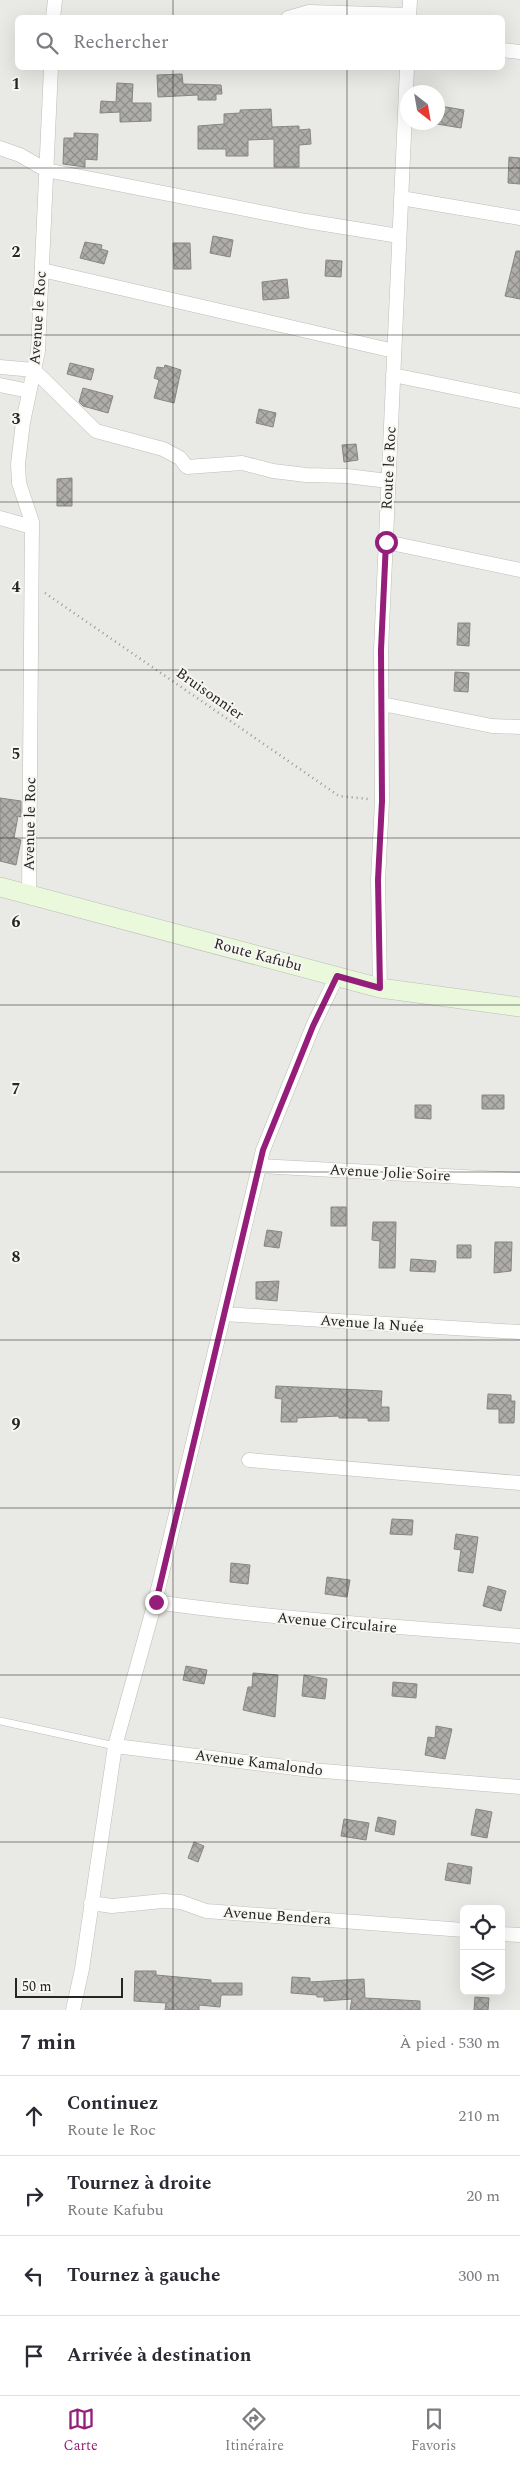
<!DOCTYPE html>
<html lang="fr">
<head>
<meta charset="utf-8">
<style>
  :root { --surface:#fff; --page:#f7f7f7; --text:#2b2b33; --muted:#7c7c81; --line:#e1e1e2; --accent:#951e7a }
  body { margin:0; font-family:Spectral,serif; background:var(--page); color:var(--text) }
  .controls { position:absolute; right:15px; bottom:15px; display:grid; overflow:hidden; border-radius:8px; box-shadow:0 5px 20px #0002 }
  .controls button { width:45px; height:45px; display:grid; place-items:center; padding:0; border:0; border-bottom:1px solid var(--line); background:var(--surface); color:var(--text); font:25px sans-serif }
  .compass { position:absolute; left:400px; top:85px; width:45px; height:45px; border-radius:50%; background:var(--surface); box-shadow:0 5px 20px #0002; rotate:149deg }
  .scale { position:absolute; left:15px; bottom:12px; width:108px; box-sizing:border-box; padding-left:5px; border:2px solid #252523; border-top:0; font-size:14px; line-height:18px; white-space:nowrap; color:#252523; -webkit-text-stroke:4px #f7f6f2; paint-order:stroke }
  .stop { position:absolute; width:15px; height:15px; margin:-11px; border:4px solid #951e7a; border-radius:50%; background:#fff }
  .stop.end { background:#951e7a; border-color:#fff; box-shadow:0 1px 5px #0008 }
  .list { margin:0; padding:0; list-style:none }
  h2 { display:flex; justify-content:space-between; align-items:center; height:65px; margin:0; padding:0 20px; font-size:21px }
  h2 small { font-size:16px; font-weight:400; color:var(--muted) }
  .list li { display:grid; grid-template-columns:32px 1fr auto; gap:15px; align-items:center; box-sizing:border-box; height:80px; padding:0 20px; border-top:1px solid var(--line) }
  .list b { display:block; font-size:19px; white-space:nowrap }
  .list p { margin:0; font-size:16px; white-space:nowrap; color:var(--muted) }
  .list em { font-size:16px; font-style:normal; color:var(--muted) }
  .icon { flex:none; width:28px; height:28px; fill:none; stroke:currentColor; stroke-width:2; stroke-linecap:round; stroke-linejoin:round }
  .map { position:relative; flex:none; width:520px; height:2010px; overflow:hidden }
  .search { position:absolute; background:var(--surface); box-shadow:0 5px 20px #0002; left:15px; right:15px; top:15px; height:55px; display:flex; align-items:center; gap:12px; box-sizing:border-box; padding:0 18px; border-radius:8px; color:var(--muted); font-size:19px }
  .sheet { height:385px; background:var(--surface) }
  nav { display:flex; justify-content:space-around; align-items:center; box-sizing:border-box; height:70px; border-top:1px solid var(--line); background:var(--surface); font-size:14px; color:var(--muted) }
  nav a { display:grid; justify-items:center; gap:2px }
  nav .on { color:var(--accent) }
  .map>svg:first-child { display:block }
  .building { fill:url(#building-cross-hatch); stroke:#888682 }
  .lines { fill:none; stroke-linecap:round; stroke-linejoin:round }
  .lane-casing { stroke:#bdbdb8; stroke-width:8 }
  .street-casing { stroke:#bdbdb8; stroke-width:15 }
  .secondary-casing { stroke:#bdbdb8; stroke-width:20 }
  .path { stroke:#989895; stroke-width:2.5; stroke-dasharray:1 4; stroke-linecap:butt }
  .lane { stroke:#fff; stroke-width:7 }
  .street { stroke:#fff; stroke-width:14 }
  .secondary { stroke:#eaf8db; stroke-width:19 }
  .route { stroke:#951e7a; stroke-width:6 }
  .grid { fill:none; stroke:#252523; stroke-width:1; stroke-opacity:0.55 }
  .labels { text-anchor:middle; dominant-baseline:central; stroke-width:4; stroke-linejoin:round; paint-order:stroke }
  .street-label { font-size:15px; fill:#252523; stroke:#f7f6f2 }
  .grid-label { font-size:16px; text-anchor:middle; font-weight:bold; fill:#252523; stroke:#f7f6f2; stroke-width:4; stroke-linejoin:round; paint-order:stroke }
</style>
</head>
<body>
<div class="map">
<svg width="520" height="2010" viewBox="0 0 520 2010">
  <defs>
    <pattern id="building-cross-hatch" width="8" height="8" patternUnits="userSpaceOnUse" patternTransform="scale(1.25)"><rect width="8" height="8" fill="#afada9"/><path d="M0 0l8 8M0 8l8-8" fill="none" stroke="#8e8d89"/></pattern>
  </defs>
  <rect width="100%" height="100%" fill="#e9e9e5"/>
  <!-- building -->
  <path class="building" d="M182 74 183 84 221 85 222 94H216V100H198V95L158 97 157 75Z
    M117 83 133 84 132 103H151V121L120 122V112L100 113 101 101 116 102Z
    M440 106 464 110 461 128 437 124Z
    M271 109 272 127 299 126V130L310 129 311 144 299 145V167H274V139L248 140V156H226V149H198V126L224 124V114L240 113V110Z
    M74 133 98 134 97 160 85 159V167L63 164 64 138H74Z
    M509 157 520 158V184L508 183Z
    M213 236 233 240 230 257 210 253Z
    M85 242 102 245 101 249 108 251 104 264 80 258Z
    M173 243H190L191 269H174Z
    M516 251H520V299L505 296Z
    M326 260 342 261 341 277 325 276Z
    M287 279 289 298 263 300 262 282Z
    M70 363 94 369 91 380 67 374Z
    M165 365 181 370 174 403 154 398 159 380 154 378 157 367 164 368Z
    M83 388 113 396 108 413 83 406 79 402Z
    M259 409 276 413 273 427 256 423Z
    M356 444 358 460 344 462 342 445Z
    M72 478V506H57V479Z
    M458 623H470L469 646 457 645Z
    M455 672 469 673 468 692 454 691Z
    M0 798 21 801V817L18 816 14 838 21 840 16 865 0 861Z
    M482 1095H504V1109H482Z
    M415 1105H431V1119L415 1118Z
    M331 1207H346V1226H331Z
    M373 1222H396L395 1268H379L380 1241 372 1240Z
    M267 1230 282 1232 279 1248 264 1246Z
    M495 1242H512L511 1271 494 1273Z
    M457 1245H471V1258H457Z
    M411 1259 436 1261 435 1272 410 1271Z
    M279 1281 277 1301 256 1299V1282Z
    M276 1386 382 1391 381 1407H389V1421H368V1418H339V1416L297 1418V1422H281L282 1399 275 1398Z
    M488 1394 511 1395V1401H515L514 1423H499V1409H487Z
    M392 1519 413 1520 412 1535 390 1534Z
    M456 1534 478 1537 473 1573 458 1571 461 1550 454 1549Z
    M231 1563 250 1565 248 1584 230 1582Z
    M327 1577 350 1580 347 1597 325 1594Z
    M488 1586 506 1591 501 1611 483 1606Z
    M186 1666 207 1670 204 1684 183 1680Z
    M253 1673 278 1675 275 1717 243 1710 248 1687H252Z
    M304 1675 327 1679 325 1699 302 1696Z
    M393 1682 417 1684 416 1698 392 1696Z
    M436 1726 452 1729 445 1759 425 1755 428 1737 435 1738Z
    M476 1809 492 1812 487 1838 471 1835Z
    M378 1817 396 1821 394 1835 375 1831Z
    M344 1819 369 1823 366 1840 341 1836Z
    M194 1842 204 1846 198 1862 188 1858Z
    M448 1863 472 1867 470 1884 445 1880Z
    M135 1971H156V1975L211 1980V1983H242V1995H221L220 2007 199 2005V2010H165L166 2003 134 2001Z
    M292 1977 310 1978V1982L364 1979 365 1998 420 2001V2010H350L352 1999 324 2001V1997H317V1995L291 1993Z
    M475 1997 489 1998 488 2010H474Z"/>
  <g class="lines">
    <!-- lane casing -->
    <g class="lane-casing">
      <path id="lane" d="M0 1721 115 1746"/>
    </g>
    <!-- street casing -->
    <g class="street-casing">
      <path id="street" d="M53 18 55 0
        M288 18 309 12 409 15
        M409 18 410 0
        M502 50 520 52
        M0 148 20 155 46 170 306 221 399 236
        M401 198 520 218
        M42 270 394 351
        M0 367 34 370 96 431 163 449 180 458 187 467 242 463 273 471 306 475 347 476 388 481
        M393 375 520 401
        M0 385 29 391
        M0 518 32 527
        M386 542 520 570
        M382 704 492 726 520 727
        M29 895 32 522 19 483 18 464 23 422 38 351 51 68
        M380 988 378 880 382 801 381 650 407 68
        M260 1166 520 1180
        M224 1314 520 1332
        M249 1460 520 1483
        M155 1602C277 1619 398 1627 520 1636
        M115 1746 311 1770 520 1787
        M91 1903 112 1906 163 1901 181 1902 206 1911 464 1930
        M501 1934 520 1935
        M73 2010 82 1969 115 1746 155 1602 263 1150 313 1026 337 976"/>
    </g>
    <!-- secondary casing -->
    <g class="secondary-casing">
      <path id="secondary" d="M0 887 380 988 520 1007"/>
    </g>
    <!-- path -->
    <path class="path" d="M45 593 339 796 368 799"/>
    <!-- lane -->
    <use href="#lane" class="lane"/>
    <!-- street -->
    <use href="#street" class="street"/>
    <!-- secondary -->
    <use href="#secondary" class="secondary"/>
  </g>
  <g class="lines">
    <!-- route -->
    <path class="route" d="M156 1602 263 1150 313 1026 337 976 380 988 378 880 382 801 381 650 386 542"/>
  </g>
  <!-- grid -->
  <path class="grid" d="M173 0V18M347 0V18M173 68V2010M347 68V2010M0 168H520M0 335H520M0 502H520M0 670H520M0 838H520M0 1005H520M0 1172H520M0 1340H520M0 1508H520M0 1675H520M0 1842H520"/>
  <g class="labels">
    <!-- street labels -->
    <g class="street-label">
      <text transform="translate(38 318) rotate(-86)">Avenue le Roc</text>
      <text transform="translate(389 468) rotate(-87)">Route le Roc</text>
      <text transform="translate(210 694) rotate(35)">Bruisonnier</text>
      <text transform="translate(30 824) rotate(-89)">Avenue le Roc</text>
      <text transform="translate(258 955) rotate(15)">Route Kafubu</text>
      <text transform="translate(390 1173) rotate(3)">Avenue Jolie Soire</text>
      <text transform="translate(372 1324) rotate(4)">Avenue la Nuée</text>
      <text transform="translate(337 1623) rotate(5)">Avenue Circulaire</text>
      <text transform="translate(259 1763) rotate(7)">Avenue Kamalondo</text>
      <text transform="translate(277 1916) rotate(4)">Avenue Bendera</text>
    </g>
  </g>
  <g class="grid-label">
    <text x="16" y="89">1</text>
    <text x="16" y="257">2</text>
    <text x="16" y="424">3</text>
    <text x="16" y="592">4</text>
    <text x="16" y="759">5</text>
    <text x="16" y="927">6</text>
    <text x="16" y="1094">7</text>
    <text x="16" y="1262">8</text>
    <text x="16" y="1429">9</text>
  </g>
</svg>
<div class="controls">
<button><svg class="icon" aria-label="locate" viewBox="0 0 24 24"><circle cx="12" cy="12" r="6"/><path d="M12 2v4M12 18v4M2 12h4M18 12h4"/></svg></button>
<button><svg class="icon" aria-label="layers" viewBox="0 0 24 24"><path d="M12 4l9 5-9 5-9-5zM3 14l9 5 9-5"/></svg></button>
</div>
<svg class="compass" viewBox="-18 -18 36 36"><path d="M0-13l5 13h-10z" fill="#e53935"/><path d="M0 13l5-13h-10z" fill="#7c7c81"/></svg>
<div class="scale">50 m</div>
<div class="stop" style="left:386px;top:542px"></div>
<div class="stop end" style="left:156px;top:1602px"></div>
<div class="search"><svg class="icon" aria-label="search" viewBox="0 0 24 24"><circle cx="10" cy="10" r="6"/><path d="M15 15l6 6"/></svg>Rechercher</div>
</div>
<section class="sheet">
<h2>7 min<small>À pied · 530 m</small></h2>
<ul class="list">
<li><svg class="icon" aria-label="ahead" viewBox="0 0 24 24"><path d="M12 20V5M6 11l6-6 6 6"/></svg><div><b>Continuez</b><p>Route le Roc</p></div><em>210 m</em></li>
<li><svg class="icon" aria-label="right" viewBox="0 0 24 24"><path d="M7 20v-9h11M14 6l5 5-5 5"/></svg><div><b>Tournez à droite</b><p>Route Kafubu</p></div><em>20 m</em></li>
<li><svg class="icon" aria-label="left" viewBox="0 0 24 24"><path d="M17 20v-9H6M10 6l-5 5 5 5"/></svg><div><b>Tournez à gauche</b></div><em>300 m</em></li>
<li><svg class="icon" aria-label="arrive" viewBox="0 0 24 24"><path d="M6 21V4h12l-3 4 3 4H6"/></svg><div><b>Arrivée à destination</b></div></li>
</ul>
</section>
<nav>
<a class="on"><svg class="icon" aria-label="map" viewBox="0 0 24 24"><path d="M3 6l6-2 6 2 6-2v14l-6 2-6-2-6 2zM9 4v14M15 6v14"/></svg>Carte</a>
<a><svg class="icon" aria-label="directions" viewBox="0 0 24 24"><path d="M12 3l9 9-9 9-9-9zM9 14v-3h6M13 9l2 2-2 2"/></svg>Itinéraire</a>
<a><svg class="icon" aria-label="saved" viewBox="0 0 24 24"><path d="M7 4h10v16l-5-4-5 4z"/></svg>Favoris</a>
</nav>
</body>
</html>
